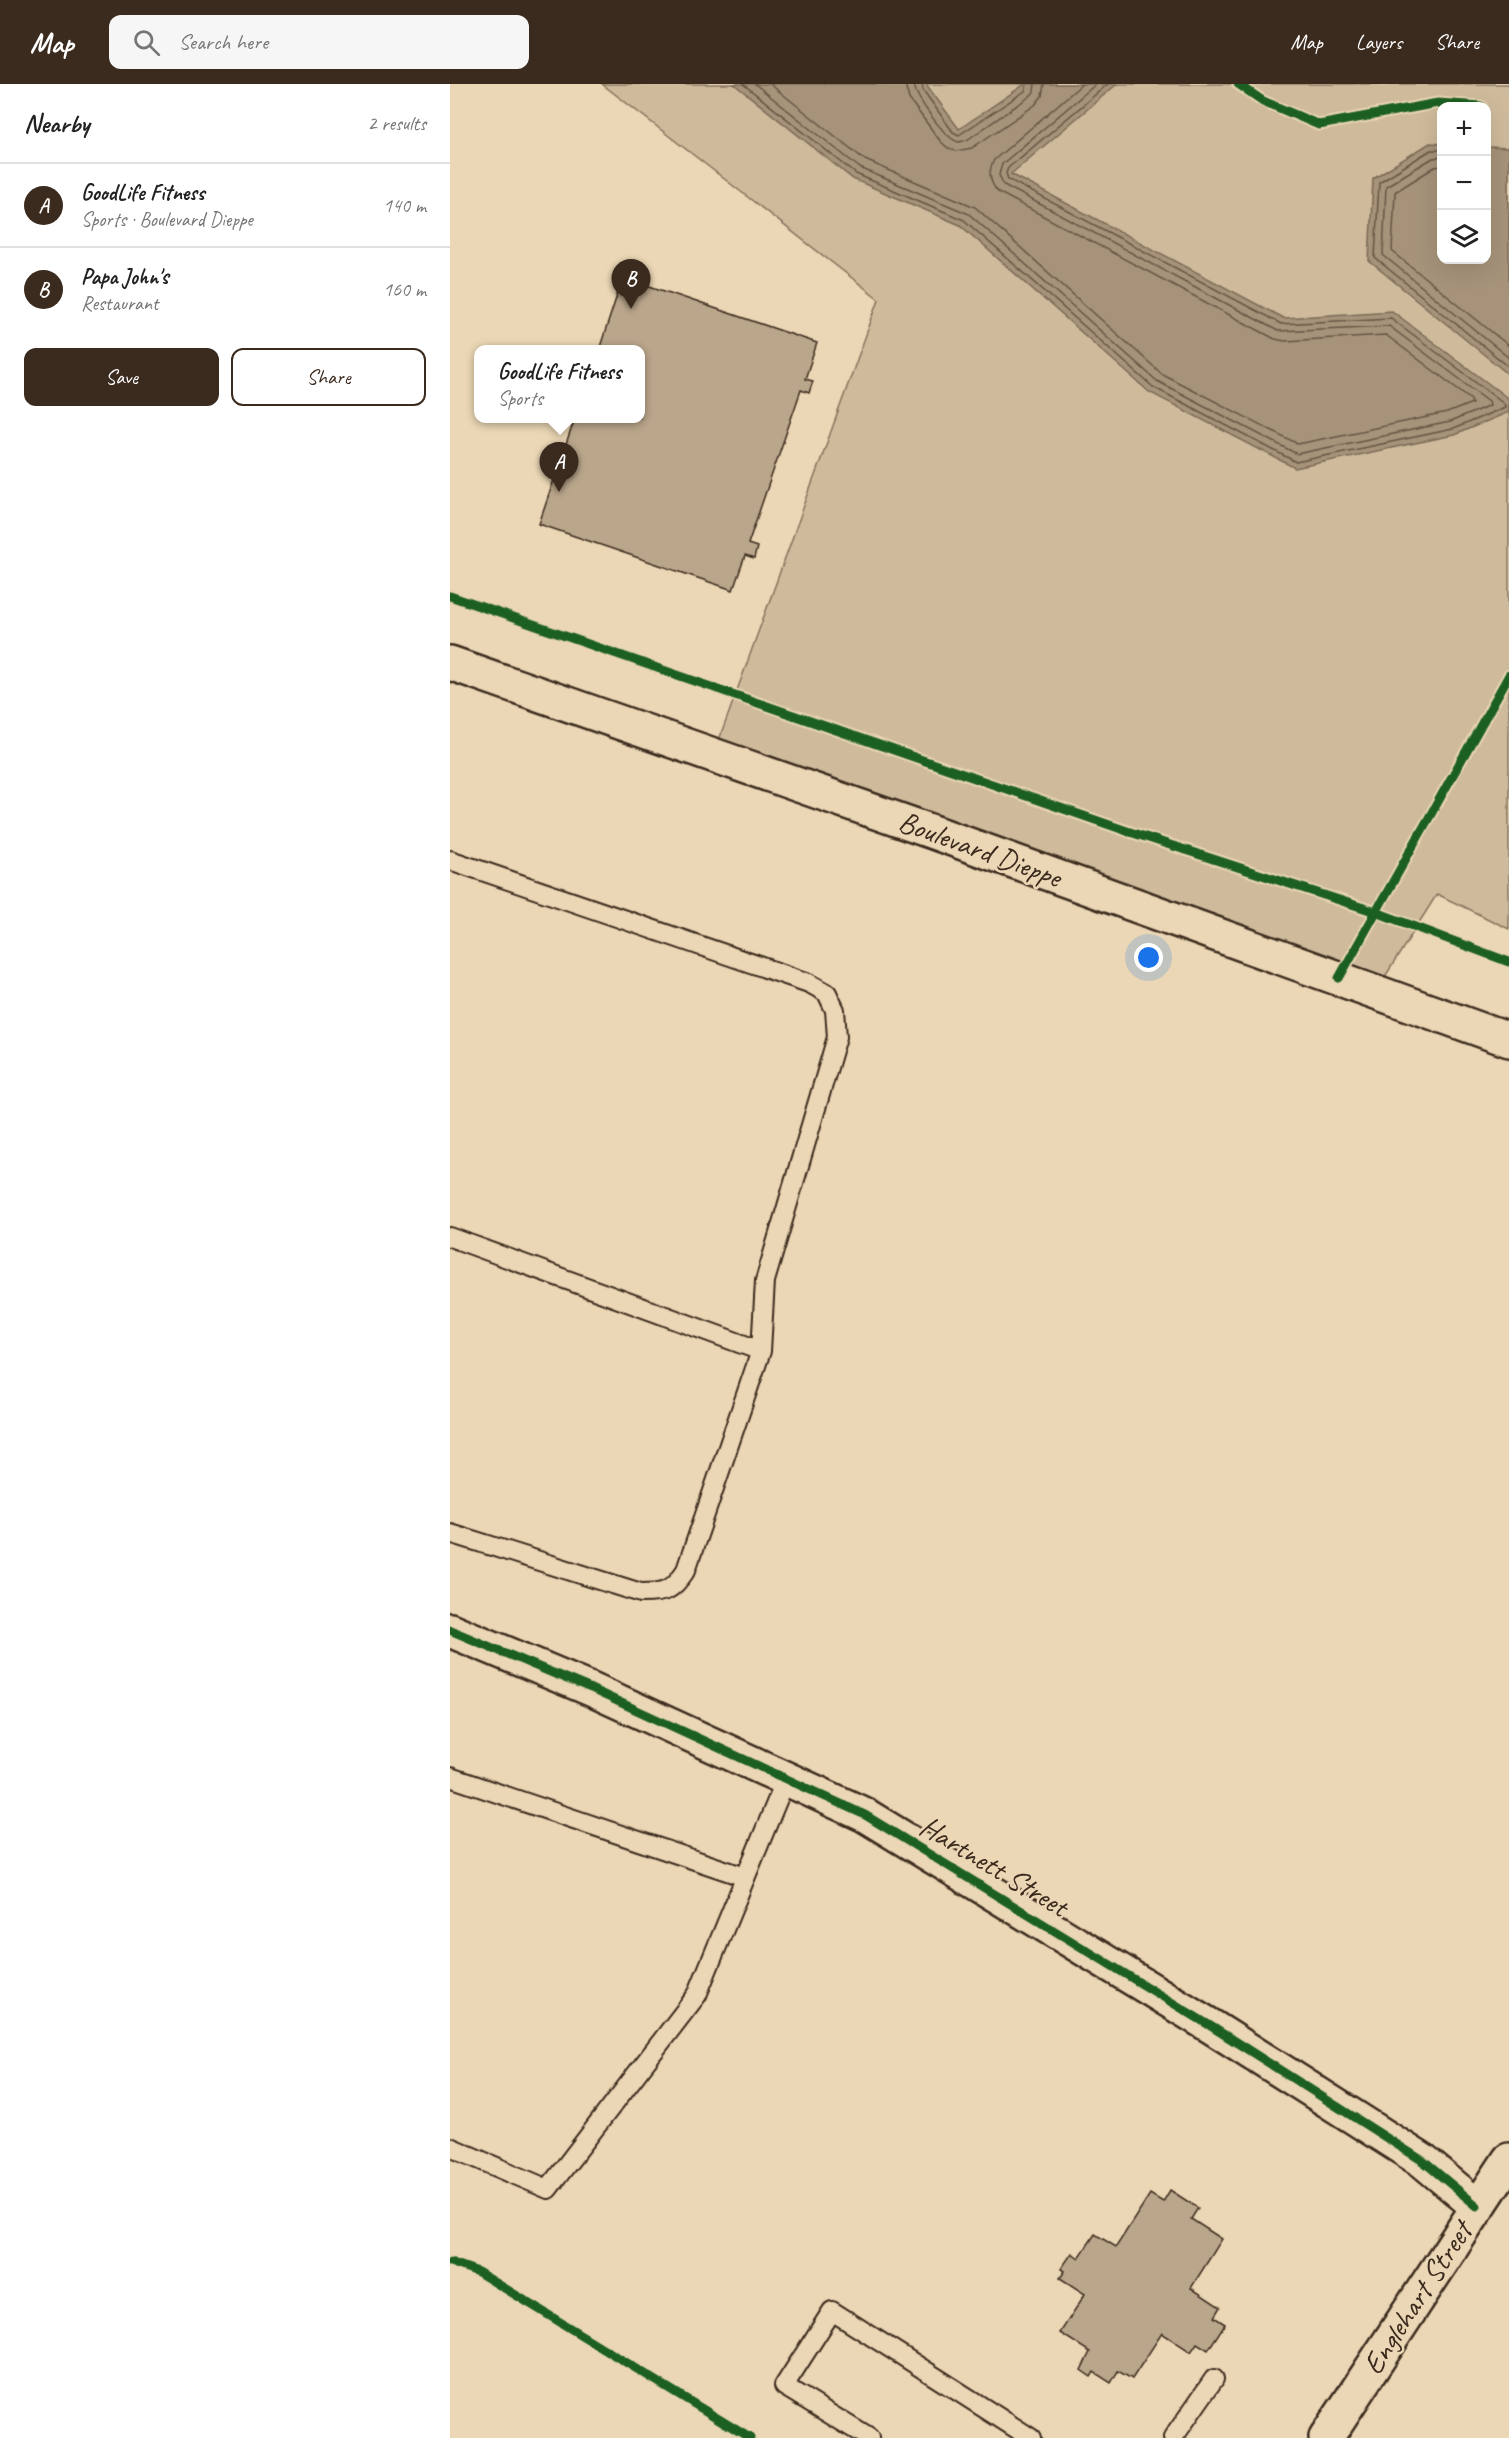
<!DOCTYPE html>
<html lang="en">
<head>
<meta charset="utf-8">
<style>
  :root { --surface:#fff; --page:#f6f6f6; --text:#222; --muted:#767676; --line:#e0e0e0; --accent:#3b2a1e }
  body { margin:0; font-family:Caveat,sans-serif; background:var(--page); color:var(--text) }
  .controls { position:absolute; right:18px; top:18px; display:grid; overflow:hidden; border-radius:12px; box-shadow:0 6px 24px #0002 }
  .controls button { width:54px; height:54px; display:grid; place-items:center; padding:0; border:0; border-bottom:2px solid var(--line); background:var(--surface); color:var(--text); font:30px sans-serif }
  .you { position:absolute; left:699px; top:874px; width:21px; height:21px; margin:-15px; border:4px solid #fff; border-radius:50%; background:#1a73e8; box-shadow:0 0 0 9px #1a73e833 }
  .badge { display:grid; place-items:center; width:39px; height:39px; border-radius:50%; background:var(--accent); color:#fff; font-size:20px; font-weight:700 }
  .pin { position:absolute; translate:-50% -50px; filter:drop-shadow(0 2px 3px #0008) }
  .pin::after { content:''; position:absolute; top:32px; width:21px; height:18px; background:inherit; clip-path:polygon(0 0,100% 0,50% 100%) }
  .popup { position:absolute; left:24px; top:261px; width:171px; height:78px; box-sizing:border-box; display:grid; place-content:center; border-radius:12px; background:var(--surface); filter:drop-shadow(0 2px 4px #0005); font-size:20px; white-space:nowrap; color:var(--muted) }
  .popup b { font-size:22px; color:var(--text) }
  .popup::after { content:''; position:absolute; left:50%; top:100%; margin-left:-12px; border:12px solid transparent; border-top-color:var(--surface) }
  .list { margin:0; padding:0; list-style:none }
  h2 { display:flex; justify-content:space-between; align-items:center; height:78px; margin:0; padding:0 24px; font-size:26px }
  h2 small { font-size:20px; font-weight:400; color:var(--muted) }
  .list li { display:grid; grid-template-columns:39px 1fr auto; gap:18px; align-items:center; box-sizing:border-box; height:84px; padding:0 24px; border-top:2px solid var(--line) }
  .list b { display:block; font-size:22px; white-space:nowrap }
  .list p { margin:0; font-size:20px; white-space:nowrap; color:var(--muted) }
  .list em { font-size:20px; font-style:normal; color:var(--muted) }
  .actions { display:flex; gap:12px; padding:18px 24px }
  .actions a { flex:1; padding:14px 0; border:2px solid var(--accent); border-radius:12px; text-align:center; font-size:21px; color:var(--accent) }
  .actions .main { background:var(--accent); color:#fff }
  .icon { flex:none; width:33px; height:33px; fill:none; stroke:currentColor; stroke-width:2; stroke-linecap:round; stroke-linejoin:round }
  .map { position:relative; flex:none; width:1059px; height:2354px; overflow:hidden }
  header { display:flex; align-items:center; gap:36px; box-sizing:border-box; height:84px; padding:0 30px; background:var(--accent); color:#fff }
  header strong { font-size:28px }
  nav { display:flex; gap:33px; margin-inline-start:auto; font-size:21px }
  .search { width:420px; height:54px; background:var(--page); display:flex; align-items:center; gap:15px; box-sizing:border-box; padding:0 21px; border-radius:12px; color:var(--muted); font-size:22px }
  main { display:flex }
  aside { flex:1; background:var(--surface) }
  .map>svg:first-child { display:block }
  .green { fill:#cfbb9c; stroke:#85725d; stroke-width:1.5; fill-rule:evenodd }
  .water { fill:#a6937a; stroke:#7b6955; stroke-width:1.5 }
  .lines { fill:none; stroke-linecap:round; stroke-linejoin:round }
  .shore { stroke:#665443; stroke-width:1.5 }
  .building { fill:#baa68b; stroke:#3b2a1e; stroke-width:1.5 }
  .service-casing { stroke:#3b2a1e; stroke-width:22 }
  .tertiary-casing { stroke:#3b2a1e; stroke-width:38 }
  .secondary-casing { stroke:#3b2a1e; stroke-width:38 }
  .service { stroke:#ebd7b5; stroke-width:18 }
  .tertiary { stroke:#ebd7b5; stroke-width:33 }
  .secondary { stroke:#ebd7b5; stroke-width:33 }
  .cycleway-casing { stroke:#ebd7b5; stroke-width:13 }
  .cycleway { stroke:#1b5e20; stroke-width:9 }
  .labels { text-anchor:middle; dominant-baseline:central; stroke-width:5; stroke-linejoin:round; paint-order:stroke }
  .street-label { font-size:30px; fill:#3b2a1e; stroke:#ebd7b5 }
</style>
</head>
<body>
<header>
<strong>Map</strong>
<div class="search"><svg class="icon" aria-label="search" viewBox="0 0 24 24"><circle cx="10" cy="10" r="6"/><path d="M15 15l6 6"/></svg>Search here</div>
<nav><a>Map</a><a>Layers</a><a>Share</a></nav>
</header>
<main>
<aside>
<h2>Nearby<small>2 results</small></h2>
<ul class="list">
<li><span class="badge">A</span><div><b>GoodLife Fitness</b><p>Sports · Boulevard Dieppe</p></div><em>140 m</em></li>
<li><span class="badge">B</span><div><b>Papa John's</b><p>Restaurant</p></div><em>160 m</em></li>
</ul>
<div class="actions"><a class="main">Save</a><a>Share</a></div>
</aside>
<div class="map">
<svg width="1059" height="2354" viewBox="0 0 1059 2354">
  <rect width="100%" height="100%" fill="#ebd7b5"/>
  <filter id="ink" filterUnits="userSpaceOnUse"><feTurbulence type="fractalNoise" baseFrequency=".0167" numOctaves="2"/><feDisplacementMap in="SourceGraphic" scale="12" xChannelSelector="R" yChannelSelector="G"/><feConvolveMatrix kernelMatrix="1 2 1 2 8 2 1 2 1" color-interpolation-filters="sRGB"/></filter>
  <g filter="url(#ink)">
    <!-- green -->
    <path class="green" d="M152 0H1059V845L987 810 926 907 264 670 429 215ZM992 22H1036V176H992Z"/>
    <!-- water -->
    <path class="water" d="M284 0H476L509 45 575 0H667L561 90 833 234 942 227 1059 315V328L1004 351 845 384 699 308 510 141 403 95Z
      M980 59 991 60 992 176H1036L1037 63 1059 64V291L919 177 923 94Z"/>
    <g class="lines">
      <!-- shore -->
      <path class="shore" d="M293 0 406 90 514 136 703 303 846 378 1003 345 1055 323 1054 319 941 234 831 240 558 95 556 89 558 84 658 0
        M305 0 410 84 519 130 707 297 847 370 1000 338 1040 321 1039 317 939 242 828 247 554 101 549 91 552 80 646 0
        M320 0 415 76 525 123 712 290 848 360 997 329 1022 319 1021 315 936 251 835 257 825 255 548 108C539 98 538 87 544 76L632 0
        M455 0 459 15 491 58 498 64 506 67 522 64 585 21 592 12 594 0
        M464 0C465 13 496 56 509 58L517 56 579 13 584 8 585 0
        M472 0 473 6 503 48 509 51 575 7 577 0
        M992 66H981L929 98 925 174 1059 283
        M992 73 983 74 936 102 933 171 1059 274
        M992 82 985 83 945 108 942 167 1059 262"/>
    </g>
    <!-- building -->
    <path class="building" d="M173 193 367 259 355 295 363 297 359 309 351 306 298 460 307 463 304 475 295 472 283 506 89 440 125 334H190V266H149Z
      M720 2106 748 2124 741 2135 772 2155 741 2204 770 2223 764 2233 775 2240 758 2266 747 2259 741 2268 712 2249 682 2295 668 2287 661 2299 644 2288 641 2293 631 2286 640 2268 610 2249 635 2210 610 2194 615 2187 611 2185 622 2169 629 2174 645 2150 666 2163 700 2110 713 2118Z"/>
    <g class="lines">
      <!-- service casing -->
      <g class="service-casing">
        <path id="service" d="M0 776 359 899 377 909 385 926 387 953 315 1197 311 1267 236 1486C222 1507 216 1509 191 1509L0 1449
          M0 1153 311 1267
          M0 1693 295 1793
          M0 2063 98 2105 247 1911 336 1695
          M419 2354 334 2302 382 2227 581 2354
          M723 2354 764 2295"/>
      </g>
      <!-- tertiary casing -->
      <g class="tertiary-casing">
        <path id="tertiary" d="M0 1546 141 1605 415 1731 759 1941 973 2077 1027 2122
          M876 2354 1059 2076"/>
      </g>
      <!-- secondary casing -->
      <g class="secondary-casing">
        <path id="secondary" d="M0 579 483 748 1059 956"/>
      </g>
      <!-- service -->
      <use href="#service" class="service"/>
      <!-- tertiary -->
      <use href="#tertiary" class="tertiary"/>
      <!-- secondary -->
      <use href="#secondary" class="secondary"/>
      <!-- cycleway casing -->
      <g class="cycleway-casing">
        <path id="cycleway" d="M788 0 813 17 869 41 988 19 1031 22
          M0 512 677 747 926 828 1059 878
          M889 894 1059 591
          M0 1546 141 1605 415 1731 759 1941 973 2077 1027 2122
          M0 2178 28 2188 300 2354"/>
      </g>
      <!-- cycleway -->
      <use href="#cycleway" class="cycleway"/>
    </g>
  </g>
  <g class="labels">
    <!-- street labels -->
    <g class="street-label">
      <text transform="translate(530 765) rotate(20)">Boulevard Dieppe</text>
      <text transform="translate(544 1782) rotate(31)">Hartnett Street</text>
      <text transform="translate(967 2214) rotate(-57)">Englehart Street</text>
    </g>
  </g>
</svg>
<div class="controls">
<button>+</button>
<button>−</button>
<button><svg class="icon" aria-label="layers" viewBox="0 0 24 24"><path d="M12 4l9 5-9 5-9-5zM3 14l9 5 9-5"/></svg></button>
</div>
<div class="you"></div>
<div class="pin badge" style="left:109px;top:408px">A</div>
<div class="popup"><b>GoodLife Fitness</b>Sports</div>
<div class="pin badge" style="left:181px;top:225px">B</div>
</div>
</main>
</body>
</html>
